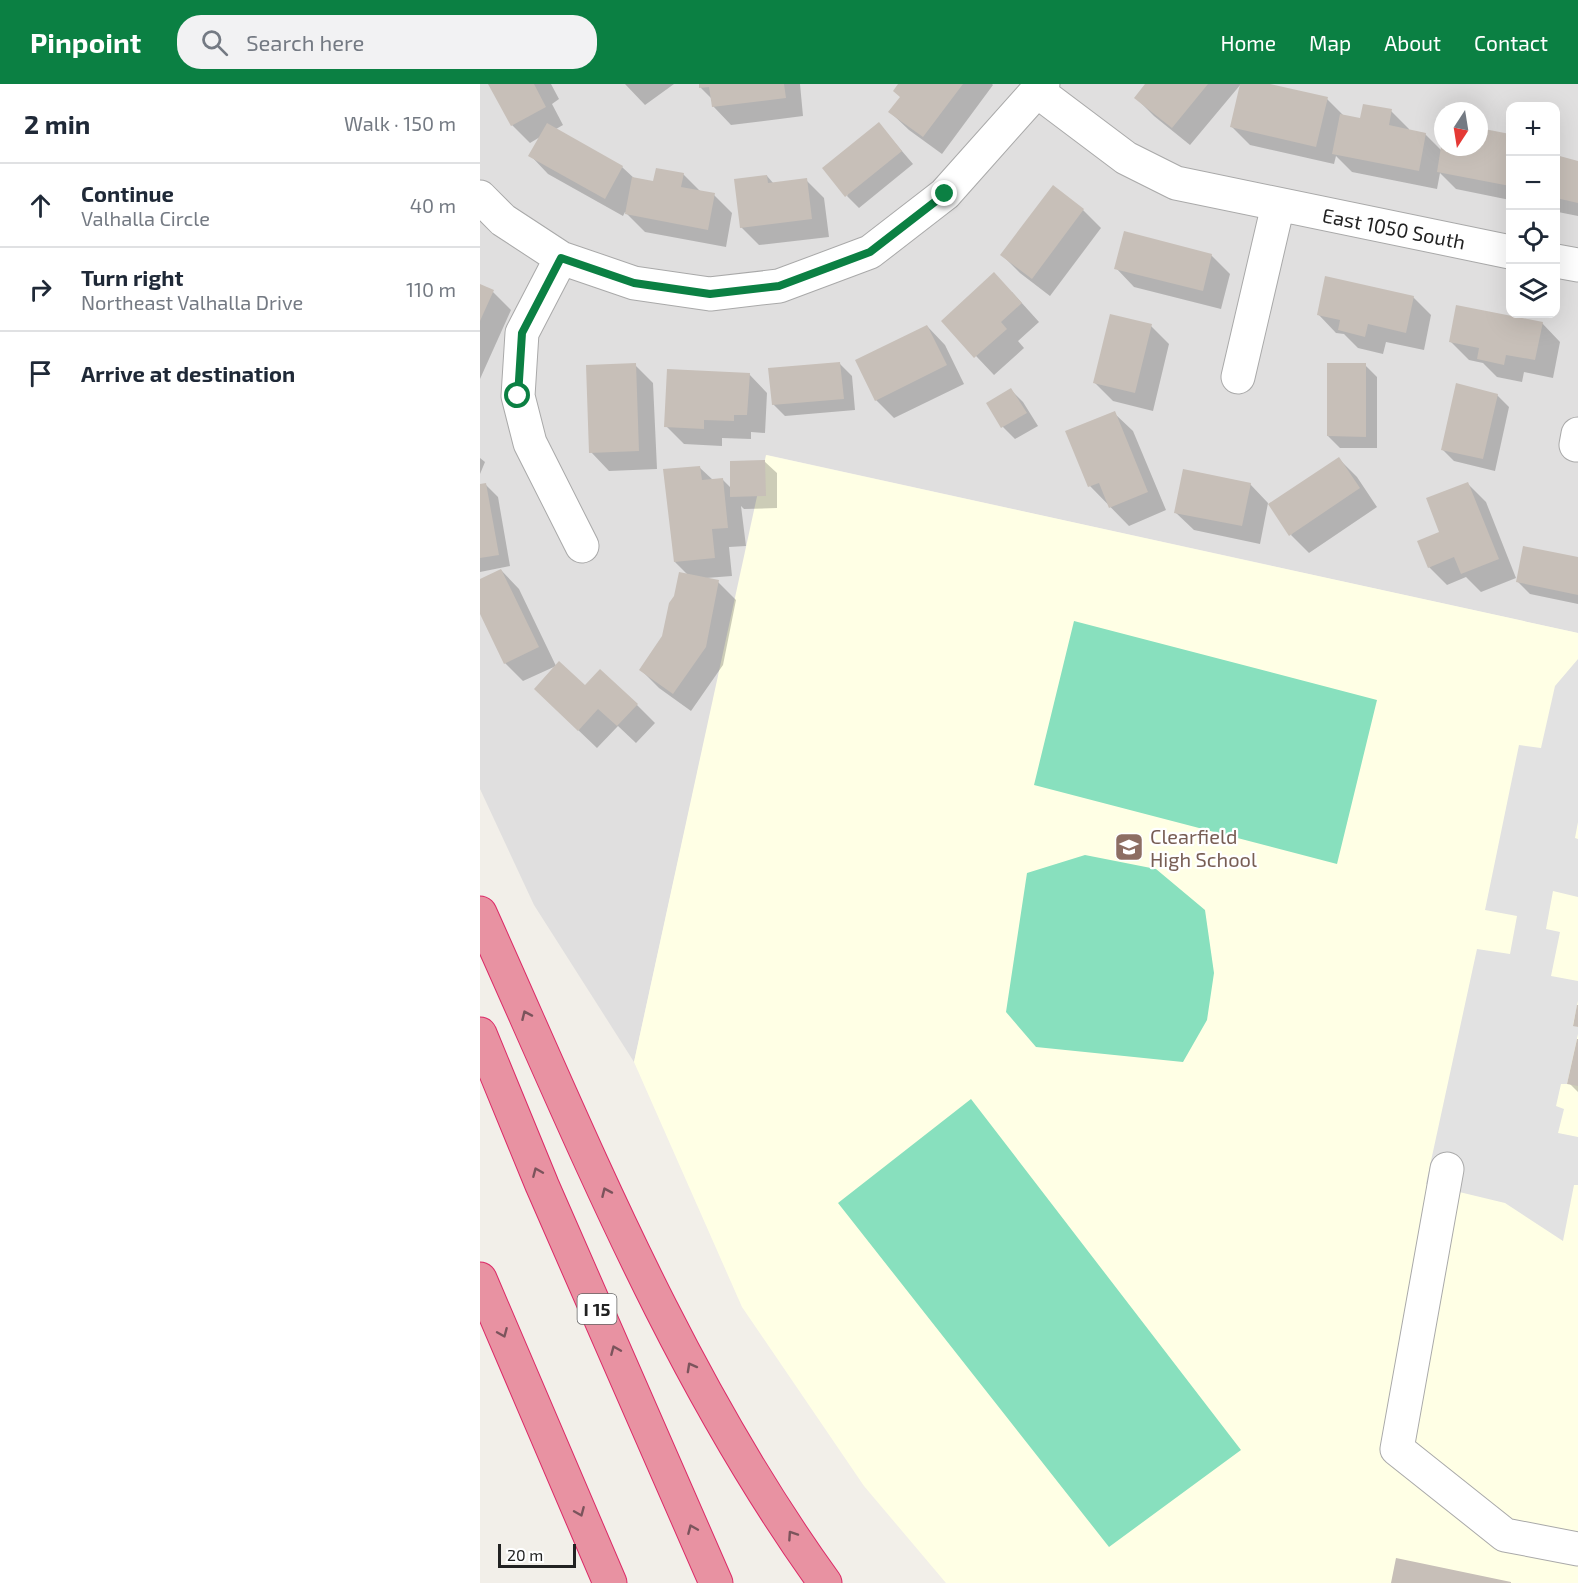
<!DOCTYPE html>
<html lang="en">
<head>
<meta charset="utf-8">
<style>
  :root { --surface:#fff; --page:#f2f2f3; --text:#1f2937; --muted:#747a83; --line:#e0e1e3; --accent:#0b8043 }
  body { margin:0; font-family:"Exo 2",sans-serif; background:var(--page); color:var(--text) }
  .controls { position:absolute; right:18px; top:18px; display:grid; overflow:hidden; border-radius:12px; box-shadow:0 6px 24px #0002 }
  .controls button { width:54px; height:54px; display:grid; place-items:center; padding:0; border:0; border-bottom:2px solid var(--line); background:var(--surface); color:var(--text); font:30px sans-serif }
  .compass { position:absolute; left:954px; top:18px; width:54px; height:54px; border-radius:50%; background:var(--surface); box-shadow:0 6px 24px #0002; rotate:192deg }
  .scale { position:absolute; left:18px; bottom:15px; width:78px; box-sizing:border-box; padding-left:6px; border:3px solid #222; border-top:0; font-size:16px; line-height:21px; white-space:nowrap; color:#222; -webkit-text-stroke:4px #fff; paint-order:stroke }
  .stop { position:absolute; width:18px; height:18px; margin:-14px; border:4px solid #0b8043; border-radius:50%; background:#fff }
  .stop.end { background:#0b8043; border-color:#fff; box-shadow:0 2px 6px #0008 }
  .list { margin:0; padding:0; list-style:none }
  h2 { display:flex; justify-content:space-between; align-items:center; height:78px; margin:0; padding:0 24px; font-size:26px }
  h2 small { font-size:20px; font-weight:400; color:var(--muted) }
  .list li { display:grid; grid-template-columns:39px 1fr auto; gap:18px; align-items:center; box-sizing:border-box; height:84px; padding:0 24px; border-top:2px solid var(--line) }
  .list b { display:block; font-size:22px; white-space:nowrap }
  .list p { margin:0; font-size:20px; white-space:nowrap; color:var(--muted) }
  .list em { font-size:20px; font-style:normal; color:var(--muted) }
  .icon { flex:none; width:33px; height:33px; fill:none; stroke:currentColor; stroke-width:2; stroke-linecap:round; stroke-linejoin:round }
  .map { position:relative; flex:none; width:1098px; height:1499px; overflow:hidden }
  header { display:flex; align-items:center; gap:36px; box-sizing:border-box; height:84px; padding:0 30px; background:var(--accent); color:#fff }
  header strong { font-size:28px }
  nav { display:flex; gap:33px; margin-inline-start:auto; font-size:21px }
  .search { width:420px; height:54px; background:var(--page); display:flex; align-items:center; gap:15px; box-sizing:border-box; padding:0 21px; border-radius:24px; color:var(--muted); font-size:22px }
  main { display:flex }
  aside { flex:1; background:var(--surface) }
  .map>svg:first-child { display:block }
  .residential { fill:#e0dfdf; fill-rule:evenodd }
  .education { fill:#ffffe5 }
  .pitch { fill:#88e0be }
  .parking { fill:#e2e2e2 }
  .shadow { fill:#0003 }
  .building { fill:#c7bfb8 }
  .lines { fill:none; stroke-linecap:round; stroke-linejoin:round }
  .minor-casing { stroke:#a9a9a9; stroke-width:35 }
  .highway-casing { stroke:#dc2a67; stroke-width:35 }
  .minor { stroke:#fff; stroke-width:33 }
  .highway { stroke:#e892a2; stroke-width:33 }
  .oneway { stroke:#7b545c }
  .route { stroke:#0b8043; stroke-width:8 }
  .labels { text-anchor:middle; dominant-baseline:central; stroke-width:4.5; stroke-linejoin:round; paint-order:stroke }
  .shield { fill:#fff; stroke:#646464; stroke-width:1.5 }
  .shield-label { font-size:18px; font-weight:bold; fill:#222 }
  .street-label { font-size:20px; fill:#222; stroke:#fff }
  .education-label { font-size:20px; fill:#785e54; stroke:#fff; text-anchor:start }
</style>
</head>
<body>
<header>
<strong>Pinpoint</strong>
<div class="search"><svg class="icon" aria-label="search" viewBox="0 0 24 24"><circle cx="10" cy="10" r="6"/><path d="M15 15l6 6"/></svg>Search here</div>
<nav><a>Home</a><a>Map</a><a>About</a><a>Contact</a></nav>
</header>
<main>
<aside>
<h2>2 min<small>Walk · 150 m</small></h2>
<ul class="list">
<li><svg class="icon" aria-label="ahead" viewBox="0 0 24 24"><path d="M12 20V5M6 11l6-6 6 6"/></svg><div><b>Continue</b><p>Valhalla Circle</p></div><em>40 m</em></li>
<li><svg class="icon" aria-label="right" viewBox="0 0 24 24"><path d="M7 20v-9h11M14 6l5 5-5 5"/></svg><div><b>Turn right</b><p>Northeast Valhalla Drive</p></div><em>110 m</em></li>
<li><svg class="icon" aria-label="arrive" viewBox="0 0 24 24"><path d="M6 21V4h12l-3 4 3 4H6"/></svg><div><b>Arrive at destination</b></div></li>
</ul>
</aside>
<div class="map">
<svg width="1098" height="1499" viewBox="0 0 1098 1499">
  <rect width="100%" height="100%" fill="#f2efe9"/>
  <!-- residential -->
  <path class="residential" d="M0 0H1098V549L287 371 154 978 54 821 0 705ZM1030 22H1076V230H1030ZM963 27H999V63H963Z"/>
  <!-- education -->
  <path class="education" d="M286 371 1098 549V1499H466L384 1402 262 1223 154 978Z"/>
  <!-- pitch -->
  <path class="pitch" d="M594 537 897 616 857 780 554 701Z
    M605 771 676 785 725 826 734 889 727 936 703 978 556 963 526 928 547 789Z
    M491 1015 761 1366 629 1463 358 1119Z"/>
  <!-- parking -->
  <path class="parking" d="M1098 575V738L1095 754 1098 755V813L1073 807 1066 845 1080 848 1071 892 1098 897V917L1093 941 1098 943V950L1087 1000H1081L1076 1022 1084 1025 1078 1049 1098 1053V1101H1094L1083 1157 1025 1119 946 1100 997 865 1030 870 1037 832 1005 826 1039 661 1061 664 1075 602Z"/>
  <!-- shadow -->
  <path class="shadow" d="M10 0H71L79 15 72 20 83 41 76 45 142 83 155 95 175 99 203 90 221 108 234 111 252 129 246 163 165 148 145 128 143 132 68 90 50 71 60 53 50 59 32 41Z
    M145 0H194L165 21Z
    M220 0H320L323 32 251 41 233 22 232 15 221 4Z
    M420 0H512L513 1 462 70 429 46 410 28 421 13Z
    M667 0H761L710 61 674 32 656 14Z
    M762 0H783L847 15 865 33 881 36 911 27 929 45V47L945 50 962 67 963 62 999 63V45L1030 51V116L976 105 960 89 957 105 872 88 856 72 854 80 770 61 752 43Z
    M399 40 433 80 379 124 367 112Z
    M1076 73 1098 78V132L1078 128 1076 125Z
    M287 92 294 100 326 96 344 114 349 153 279 161 261 143Z
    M573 103 603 126 621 144 570 212 540 189 522 171Z
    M731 171 750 190 741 225 654 203 636 184Z
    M0 202 13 208 31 226 0 295Z
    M532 208 559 238 538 257 544 264 514 291 463 237Z
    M933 213 951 231 944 266 906 258 903 270 878 264 864 250 856 249 838 230Z
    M1062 239 1080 258 1073 294 1044 288 1042 298 1017 293 1003 279 989 276 971 258Z
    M447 242 465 261 484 300 414 334 396 316Z
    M671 242 689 260 673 327 633 317 615 299Z
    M360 280 372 292 375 326 305 332 293 320Z
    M155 281 173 299 177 385 129 387 111 368Z
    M885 281 897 293V364H860L848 352Z
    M269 290 287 309 285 349 271 348V355L242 354V362L204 360 186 342Z
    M531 306 543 318 558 342 535 355 523 343 508 319Z
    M1017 311 1029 323 1015 387 974 377 962 365Z
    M634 329 653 347 686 426 649 442 610 402Z
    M0 374 5 378 0 390Z
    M859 375 877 393 897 423 829 469 811 451Z
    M284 377 297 389V424L264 425 261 422 266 462 249 463 252 492 226 494 238 498 256 516 243 581 211 627 179 604 161 586 184 553 209 492 195 478 219 383 233 396 242 395 252 405Z
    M987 399 1006 418 1036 494 1001 508 986 493 967 501 949 483 961 449Z
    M770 400 788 419 780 460 714 446 695 428Z
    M6 401 18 413 30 482 0 488V402Z
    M1098 474V520L1050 510 1038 498Z
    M21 486 39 505 76 582 43 597 25 579 0 526V496Z
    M105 603 157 621 175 639 156 659 138 642 117 664 74 623Z
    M1098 957V1008L1089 999Z"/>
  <!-- building -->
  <path class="building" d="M8 0H54L66 23 31 42Z
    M219 0H304L306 14 232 23 229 3 219 4Z
    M418 0H483L443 53 408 28 420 13 413 7Z
    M665 0H728L692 44 654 14Z
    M760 0H790L848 13 836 63 750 43Z
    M883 20 912 25 909 41 946 49 939 87 852 70 860 30 880 34Z
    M399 38 422 67 365 113 342 84Z
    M67 39 143 82 125 115 48 72Z
    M999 44 1030 50V102L957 88 961 63H999Z
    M1076 71 1098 77V119L1076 114Z
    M176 84 204 89 201 103 235 109 228 146 145 130 152 93 173 97Z
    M287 91 288 99 327 94 332 135 260 144 254 95Z
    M573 101 604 125 552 195 520 171Z
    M644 147 732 170 723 207 634 185Z
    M514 188 542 219 521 238 527 245 494 274 461 237Z
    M845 192 934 212 926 249 888 240 885 253 858 246 860 236 837 231Z
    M0 200 14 206 0 237Z
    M976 221 1063 238 1055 276 1026 271 1024 281 997 275 999 264 969 258Z
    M630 230 672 240 655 309 613 299Z
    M447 241 467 281 395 317 375 276Z
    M360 278 364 315 292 321 288 284Z
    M156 279 159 367 109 369 106 281Z
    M847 279H886V353L847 352Z
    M187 285 270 289 267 331H254V337L224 336V345L184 343Z
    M976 299 1018 310 1003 375 961 366Z
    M531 304 547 329 521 344 506 319Z
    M635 327 668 408 629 424 619 399 608 403 585 347Z
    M859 373 880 404 809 452 788 420Z
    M285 376 286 412 250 413V377Z
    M220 382 222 396 243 394 248 444 232 445 235 474 194 478 183 385Z
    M703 385 771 399 762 442 694 429Z
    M988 398 1019 475 981 490 974 473 948 484 937 457 959 448 946 414Z
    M6 399 19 471 0 474V400Z
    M1043 462 1098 473V511L1036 498Z
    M21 485 59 563 24 580 0 530V495Z
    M199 488 239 496 226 563 193 610 159 586 182 552 189 519 194 512Z
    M79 577 105 601 120 585 158 620 137 642 118 625 98 647 54 605Z
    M1097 921H1098V943L1093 942Z
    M1097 955H1098V1002L1087 1000Z
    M916 1474 1031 1498V1499H911Z"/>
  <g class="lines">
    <!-- minor casing -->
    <g class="minor-casing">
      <path id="minor" d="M557 7 646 74 696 99 1030 168
        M0 113 23 136 81 174 154 199 230 210 299 202 390 168 465 110 563 0
        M81 174 42 249 38 312 50 359 102 462
        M1076 177 1098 181
        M758 293 798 121
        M1096 361 1098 350
        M967 1085 917 1365 1025 1451 1098 1465"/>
    </g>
    <!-- highway casing -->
    <g class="highway-casing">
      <path id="highway" d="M0 829C103 1058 197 1294 345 1499
        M0 950 62 1101 236 1499
        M0 1195 130 1499"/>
    </g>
    <!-- minor -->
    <use href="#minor" class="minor"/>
    <!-- highway -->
    <use href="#highway" class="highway"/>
  </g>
  <!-- one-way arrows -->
  <defs><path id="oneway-chevron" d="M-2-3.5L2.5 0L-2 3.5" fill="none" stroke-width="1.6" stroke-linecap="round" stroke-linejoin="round" transform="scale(1.5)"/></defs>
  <g class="oneway">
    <use href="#oneway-chevron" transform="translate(46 931) rotate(-114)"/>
    <use href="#oneway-chevron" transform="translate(57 1088) rotate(-113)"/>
    <use href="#oneway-chevron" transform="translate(126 1108) rotate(-114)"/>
    <use href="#oneway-chevron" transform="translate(23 1249) rotate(67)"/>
    <use href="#oneway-chevron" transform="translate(135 1266) rotate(-113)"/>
    <use href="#oneway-chevron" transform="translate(211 1283) rotate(-119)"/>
    <use href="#oneway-chevron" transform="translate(100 1428) rotate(67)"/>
    <use href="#oneway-chevron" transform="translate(212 1445) rotate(-113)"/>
    <use href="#oneway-chevron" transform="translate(312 1451) rotate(-124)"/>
  </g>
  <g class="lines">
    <!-- route -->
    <path class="route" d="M38 312 42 249 81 174 154 199 230 210 299 202 390 168 465 110"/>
  </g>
  <!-- icons -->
  <defs>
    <g id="school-square" transform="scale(1.5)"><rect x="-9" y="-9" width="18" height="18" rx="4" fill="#8d6e63" stroke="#fff"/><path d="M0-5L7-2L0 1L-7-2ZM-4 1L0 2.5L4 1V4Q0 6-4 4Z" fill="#fff"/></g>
  </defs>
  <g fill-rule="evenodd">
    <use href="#school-square" x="649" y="763"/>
  </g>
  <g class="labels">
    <!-- shield labels -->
    <rect class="shield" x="97.5" y="1210" width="39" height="30" rx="4.5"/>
    <g class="shield-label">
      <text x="117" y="1225">I 15</text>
    </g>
    <!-- street labels -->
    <g class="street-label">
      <text transform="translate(914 144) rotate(11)">East 1050 South</text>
    </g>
    <!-- education labels -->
    <g class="education-label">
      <text x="670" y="752">Clearfield<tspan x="670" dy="23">High School</tspan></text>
    </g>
  </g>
</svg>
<div class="controls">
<button>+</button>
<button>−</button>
<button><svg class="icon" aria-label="locate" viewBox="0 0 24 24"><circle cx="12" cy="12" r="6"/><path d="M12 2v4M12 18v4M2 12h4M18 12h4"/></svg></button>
<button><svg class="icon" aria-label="layers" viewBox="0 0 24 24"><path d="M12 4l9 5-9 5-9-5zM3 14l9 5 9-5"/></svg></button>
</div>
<svg class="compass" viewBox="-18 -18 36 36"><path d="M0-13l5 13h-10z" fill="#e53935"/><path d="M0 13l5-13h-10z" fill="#747a83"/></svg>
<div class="scale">20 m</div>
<div class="stop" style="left:38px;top:312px"></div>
<div class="stop end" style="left:465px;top:110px"></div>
</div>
</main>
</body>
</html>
